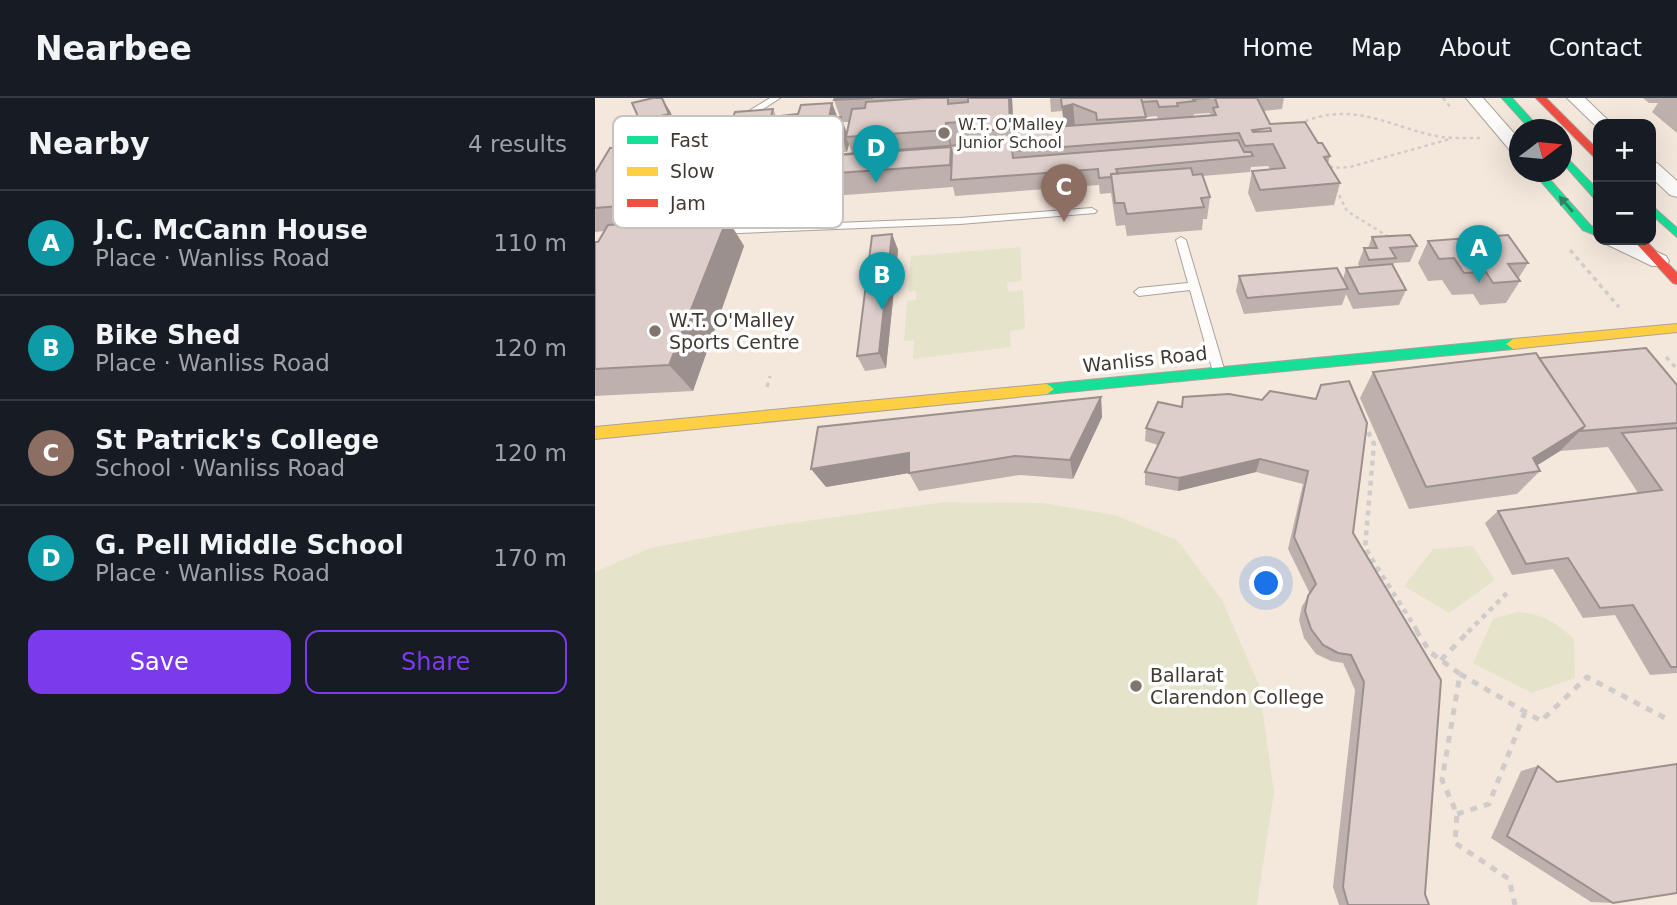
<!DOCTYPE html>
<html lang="en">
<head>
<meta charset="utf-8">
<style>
  :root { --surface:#171b24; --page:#242831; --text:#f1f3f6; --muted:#9ea1a6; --line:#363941; --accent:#7c3aed }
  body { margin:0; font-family:"DejaVu Sans",sans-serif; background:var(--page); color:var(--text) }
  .controls { position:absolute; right:21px; top:21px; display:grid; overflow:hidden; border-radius:14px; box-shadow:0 7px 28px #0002 }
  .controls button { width:63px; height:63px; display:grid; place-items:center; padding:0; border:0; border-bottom:2px solid var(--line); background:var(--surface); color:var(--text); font:35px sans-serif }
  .compass { position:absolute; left:914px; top:21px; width:63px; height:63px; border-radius:50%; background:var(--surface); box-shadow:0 7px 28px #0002; rotate:74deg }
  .you { position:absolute; left:672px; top:486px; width:24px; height:24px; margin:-18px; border:5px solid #fff; border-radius:50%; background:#1a73e8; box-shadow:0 0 0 10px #1a73e833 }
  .badge { display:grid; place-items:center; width:46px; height:46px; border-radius:50%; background:var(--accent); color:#fff; font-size:23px; font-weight:700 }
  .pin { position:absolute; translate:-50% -58px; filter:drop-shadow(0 2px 4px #0008) }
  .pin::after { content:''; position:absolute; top:37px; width:24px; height:21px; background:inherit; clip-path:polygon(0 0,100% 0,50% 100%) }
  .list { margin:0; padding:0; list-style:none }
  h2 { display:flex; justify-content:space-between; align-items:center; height:91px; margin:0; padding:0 28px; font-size:30px }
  h2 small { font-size:23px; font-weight:400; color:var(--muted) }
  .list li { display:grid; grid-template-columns:46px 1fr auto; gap:21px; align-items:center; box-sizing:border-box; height:105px; padding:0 28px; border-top:2px solid var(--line) }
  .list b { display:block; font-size:26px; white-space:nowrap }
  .list p { margin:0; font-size:23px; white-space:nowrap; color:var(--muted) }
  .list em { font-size:23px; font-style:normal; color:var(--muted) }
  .actions { display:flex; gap:14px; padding:21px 28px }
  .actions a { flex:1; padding:16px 0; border:2px solid var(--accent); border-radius:14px; text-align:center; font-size:24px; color:var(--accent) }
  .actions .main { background:var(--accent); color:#fff }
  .map { position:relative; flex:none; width:1082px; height:807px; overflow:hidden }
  header { display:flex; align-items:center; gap:42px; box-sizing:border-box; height:98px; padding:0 35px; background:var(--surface); border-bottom:2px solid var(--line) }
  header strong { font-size:33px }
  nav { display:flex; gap:38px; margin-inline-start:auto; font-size:24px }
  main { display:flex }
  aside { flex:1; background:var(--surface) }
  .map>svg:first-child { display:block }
  .green { fill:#e5e4ca }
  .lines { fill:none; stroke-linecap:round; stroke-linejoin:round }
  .lane-casing { stroke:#aba299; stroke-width:2 }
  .street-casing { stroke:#aba299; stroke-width:2 }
  .fast-casing { stroke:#aba299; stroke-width:2 }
  .slow-casing { stroke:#aba299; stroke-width:2 }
  .jam-casing { stroke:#aba299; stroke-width:2 }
  .path-far3 { stroke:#d1ccc9; stroke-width:2.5; stroke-dasharray:3.5 3.5; stroke-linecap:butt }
  .path-far2 { stroke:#d1ccc9; stroke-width:3.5; stroke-dasharray:4.5 4.5; stroke-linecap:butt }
  .path-far1 { stroke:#d1ccc9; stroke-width:4.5; stroke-dasharray:5 5; stroke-linecap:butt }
  .path { stroke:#d1ccc9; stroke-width:5; stroke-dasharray:7 7; stroke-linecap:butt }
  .lane { fill:#fdfcfa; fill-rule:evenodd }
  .street { fill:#fdfcfa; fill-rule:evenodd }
  .fast { fill:#16e098; fill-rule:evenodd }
  .slow { fill:#ffcf43; fill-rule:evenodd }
  .jam { fill:#f24e42; fill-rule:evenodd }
  .wall { fill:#beb1ad; fill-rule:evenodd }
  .shaded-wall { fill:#9b908d }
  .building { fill:#ddcec9; stroke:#9b908d; stroke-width:2; fill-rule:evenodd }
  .oneway { fill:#2e845f }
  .poi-dot { fill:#80766d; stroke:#fff; stroke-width:2.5 }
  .labels { text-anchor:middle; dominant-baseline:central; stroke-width:7; stroke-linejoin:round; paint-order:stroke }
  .far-poi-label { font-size:16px; fill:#413931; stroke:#fff; text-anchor:start }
  .poi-label { font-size:19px; fill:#413931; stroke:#fff; text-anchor:start }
  .street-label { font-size:19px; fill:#413931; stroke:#fff }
  .key { fill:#fff; stroke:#c6c4c1; stroke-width:2 }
  .key-label { font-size:19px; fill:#413931 }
</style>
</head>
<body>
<header>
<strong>Nearbee</strong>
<nav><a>Home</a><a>Map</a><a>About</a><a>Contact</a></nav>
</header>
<main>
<aside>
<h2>Nearby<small>4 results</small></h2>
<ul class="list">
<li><span class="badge" style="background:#0f9aa8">A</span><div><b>J.C. McCann House</b><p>Place · Wanliss Road</p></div><em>110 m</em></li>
<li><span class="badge" style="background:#0f9aa8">B</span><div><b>Bike Shed</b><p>Place · Wanliss Road</p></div><em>120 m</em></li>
<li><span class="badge" style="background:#8d6e63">C</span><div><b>St Patrick's College</b><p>School · Wanliss Road</p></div><em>120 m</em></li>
<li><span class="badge" style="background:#0f9aa8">D</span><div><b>G. Pell Middle School</b><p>Place · Wanliss Road</p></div><em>170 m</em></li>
</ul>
<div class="actions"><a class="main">Save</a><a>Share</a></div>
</aside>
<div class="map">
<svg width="1082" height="807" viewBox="0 0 1082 807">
  <rect width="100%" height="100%" fill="#f4e8dd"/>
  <!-- green -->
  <path class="green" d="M425 149 427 183 412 185 413 194 428 192 430 231 415 233 416 249 318 261 319 242 309 243 312 203 321 202V193L313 194 316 158Z
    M350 404 448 405 520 417 582 442 627 502 664 587 679 694 662 807H0V474L55 450 175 428Z
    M877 448 900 482 854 515 809 488 838 451Z
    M922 514C947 515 960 524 979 541L980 580 937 595 878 565 898 521Z"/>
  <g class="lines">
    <!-- lane casing -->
    <g class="lane-casing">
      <path id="lane" d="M175 0H185L150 23 146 28 100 135 91 137 90 135 138 28 144 19Z
        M497 110 502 113 500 115 365 126 121 136 116 133 121 130 365 120Z
        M586 139 591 142 630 274 624 278 618 274 595 192 544 198 539 194 544 190 593 185 581 142Z"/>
    </g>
    <!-- street casing -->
    <g class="street-casing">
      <path id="street" d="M871 0H888L925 42V58L919 57Z
        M972 0H990L1017 26H1003V30Z
        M1056 64 1062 65 1082 83V99L1075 97 1056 79Z
        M1008 142H1035L1071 158 1074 163 1071 168H1057L1011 146Z"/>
    </g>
    <!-- fast casing -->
    <g class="fast-casing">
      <path id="fast" d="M907 0H917L946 32H936Z
        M967 55 1003 92V101L999 100 967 64Z
        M938 74H948L996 128 1003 131V138L988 132Z
        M1056 107 1082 130V139L1056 116Z
        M918 241 925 246 918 251 452 296 445 291 452 286Z"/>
    </g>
    <!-- slow casing -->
    <g class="slow-casing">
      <path id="slow" d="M1082 226V234L918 251 911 246 918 241Z
        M452 286 459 291 452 296 0 341V329Z"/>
    </g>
    <!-- jam casing -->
    <g class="jam-casing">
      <path id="jam" d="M941 0H951L1003 52V60L999 59Z
        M1038 142H1050L1082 175V186L1078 185Z"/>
    </g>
    <!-- path-far3 -->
    <path class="path-far3" d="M848 0 857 11
      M704 26C753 3 788 25 836 37 852 41 869 40 885 40
      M730 63 738 70 755 69 855 41
      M741 91 752 113 797 141"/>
    <!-- path-far2 -->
    <path class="path-far2" d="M794 139 798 141
      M975 152 1024 209
      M1071 259 1082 271
      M172 289 175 278"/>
    <!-- path-far1 -->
    <path class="path-far1" d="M769 325 779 346 770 450 823 534
      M873 534 912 495"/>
    <!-- path -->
    <path class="path" d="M821 532 835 554 865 576 847 682 862 716 860 745 914 781 920 807
      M846 562 875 532
      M865 576 946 623 992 579 1074 622
      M862 716 894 706 930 614"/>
    <!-- lane -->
    <use href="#lane" class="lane"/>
    <!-- street -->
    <use href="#street" class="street"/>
    <!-- fast -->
    <use href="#fast" class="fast"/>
    <!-- slow -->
    <use href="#slow" class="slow"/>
    <!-- jam -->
    <use href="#jam" class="jam"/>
  </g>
  <!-- wall -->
  <path class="wall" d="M239 0H417L418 32 469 28 467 13 456 14 455 0H689L687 11 669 13 675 26 723 45 735 58 733 65 745 85 739 107 661 114 653 95 657 73 675 71 673 68 656 69 655 74 608 78 615 99 612 121H608L607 132 532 138 530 127 521 128 516 95 505 96 504 87 360 98 358 89 197 101 192 119 134 123 149 148 98 293 0 298V144H3L9 133 0 134V75L116 66 115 70 127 69 136 43 132 36 178 11 181 18 203 16 237 5 242 20 245 19 239 2ZM615 15 616 18 598 19 599 16ZM562 18 563 22H551V19ZM248 24H254L252 35ZM675 30 676 33H665L664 31ZM254 46 257 55 246 56V54H252ZM100 105 111 122 92 123Z
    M1048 0H1082V35L1057 14 1063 5H1054Z
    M297 136 303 152 291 270 270 273 262 258Z
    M777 139 822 148 815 164 799 165 798 167 811 192 804 207 758 211 751 196 747 207 649 216 641 193 644 178 748 181 751 170 765 169 763 166 769 150H773Z
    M833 143 933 165 923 181 925 183 911 205 885 207 878 196 857 197 847 182 833 183 823 165Z
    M944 260 1082 287V575L1055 577 1020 517 988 520 958 471 917 477 890 425 903 413 1043 395 1013 349 965 353 942 367 945 373 922 396 814 411 765 300 778 274Z
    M506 299 507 319 478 381 425 377 324 393 314 375 231 389Z
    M667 302 758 435 830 796 834 807H744L738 789 760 592 748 565 736 563 721 556 709 540 704 522 707 508 715 496 693 451 708 386 661 374 583 393 550 387V374L563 347 550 343 551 330 587 309Z
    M943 668 962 684 1018 805 996 804 896 740 926 673Z"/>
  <!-- shaded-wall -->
  <path class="shaded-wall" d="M67 0 75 13 83 31 55 39 45 23Z
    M414 0H417L420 53 415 31Z
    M237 5 245 26 246 19 253 39H251L254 46 252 54 244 32 234 20Z
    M478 6 480 28 470 31 467 9Z
    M351 25 358 53 359 82 355 67 356 51 351 32Z
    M238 32 246 54 245 64 232 58Z
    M103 44 116 66 101 103H98L100 105 91 127 75 104Z
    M186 79 197 101 192 119 180 97Z
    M132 121 149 148 98 293 74 267Z
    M297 136 303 152 291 270 284 255Z
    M506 299 507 319 478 381 475 362Z
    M990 328 965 353 930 375 938 360Z
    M314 355V375L231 389 216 371Z
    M665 361 661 374 583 393 584 380Z"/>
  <!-- building -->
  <path class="building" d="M58 0H67L74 16 45 23 37 5Z
    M240 0H278L239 2Z
    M329 0H353V6L373 4V0H414L415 31 365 34V24L351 25V32L251 39 257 11 270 10 271 4Z
    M466 0H546L551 19 502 22 501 15 478 6 467 9Z
    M546 0H615L598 1 600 3 582 5 583 8 564 9 562 3 547 4Z
    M620 0H662L675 26 710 24 723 45H727L735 58 729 59 745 85 665 92 657 73 690 70 678 46 650 48 644 35 417 53 416 32 621 17 618 10 623 9ZM675 30 676 33 658 34 657 32Z
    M237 5 234 20 246 19 244 32H238L232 58 356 49 355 67 186 79 180 97 98 103 112 70 127 69 139 35 132 36 140 14 178 11 176 19 203 16 206 7Z
    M643 42 649 54H656L658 58 521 71 523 76H516V79L504 80 503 71 356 82 357 55 356 49 237 57 416 43 418 60Z
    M103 44 75 104 0 110V75L15 50Z
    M596 70 598 77 607 76 615 99 606 100 609 109 532 116 529 105H520L516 76Z
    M132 121 74 267 0 271V144H3L13 127Z
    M297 136 284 255 262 258 277 138Z
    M815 137 822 148 795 150 801 160 774 162 769 150H782L777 139Z
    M913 137 933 165 913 166 925 183 898 185 891 174 869 175 859 160 844 161 833 143Z
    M797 166 811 192 764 196 751 170Z
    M742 170 753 191 652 200 644 178Z
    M1051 250 1082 287V325L985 333 990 328 944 260Z
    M941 255 990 328 938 360 945 373 831 389 778 274Z
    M754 283 772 325 758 435 846 582 830 796 834 807H753L748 789 769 584 756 557 743 555 728 547 716 531 710 513 713 498 721 486 699 439 713 373 665 361 584 380 550 374 569 335 551 330 563 304 587 309 588 299 634 296 667 302 675 293 721 301 726 287Z
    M506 299 475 362 420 358 314 375V355L216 371 223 329Z
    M1082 330V569H1076L1038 507 1005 510 973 460 931 466 903 413 1067 392 1027 335Z
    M1082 666V795L1018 805 912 738 943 668 962 684Z"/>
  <!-- one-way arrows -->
  <defs><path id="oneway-solid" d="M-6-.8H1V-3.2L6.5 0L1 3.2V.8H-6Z" transform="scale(1.75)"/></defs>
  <use class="oneway" href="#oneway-solid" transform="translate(971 106) rotate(-131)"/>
  <!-- markers -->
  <g class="poi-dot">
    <circle cx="349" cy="35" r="7"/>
    <circle cx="60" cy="233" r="7"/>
    <circle cx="541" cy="588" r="7"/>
  </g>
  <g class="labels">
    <!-- far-poi labels -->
    <g class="far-poi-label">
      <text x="363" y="26">W.T. O'Malley<tspan x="363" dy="18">Junior School</tspan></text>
    </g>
    <!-- poi labels -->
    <g class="poi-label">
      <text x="74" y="222">W.T. O'Malley<tspan x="74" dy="22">Sports Centre</tspan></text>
      <text x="555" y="577">Ballarat<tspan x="555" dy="22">Clarendon College</tspan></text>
    </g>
    <!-- street labels -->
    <g class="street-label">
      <text transform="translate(550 261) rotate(-6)">Wanliss Road</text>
    </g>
  </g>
  <!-- legend -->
  <rect x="18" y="18" width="230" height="112" rx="10" class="key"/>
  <rect x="32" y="38" width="31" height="8" fill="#16e098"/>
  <rect x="32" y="69" width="31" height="9" fill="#ffcf43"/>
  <rect x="32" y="101" width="31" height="8" fill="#f24e42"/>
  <g class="key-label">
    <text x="75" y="49">Fast</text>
    <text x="75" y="80">Slow</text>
    <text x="75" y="112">Jam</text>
  </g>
</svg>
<div class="controls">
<button>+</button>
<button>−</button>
</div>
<svg class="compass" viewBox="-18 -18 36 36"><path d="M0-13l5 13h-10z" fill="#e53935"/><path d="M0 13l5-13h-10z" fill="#9ea1a6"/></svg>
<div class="you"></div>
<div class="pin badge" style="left:884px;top:185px;background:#0f9aa8">A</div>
<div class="pin badge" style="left:287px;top:212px;background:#0f9aa8">B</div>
<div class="pin badge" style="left:469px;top:124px;background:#8d6e63">C</div>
<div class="pin badge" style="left:281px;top:85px;background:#0f9aa8">D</div>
</div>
</main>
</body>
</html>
